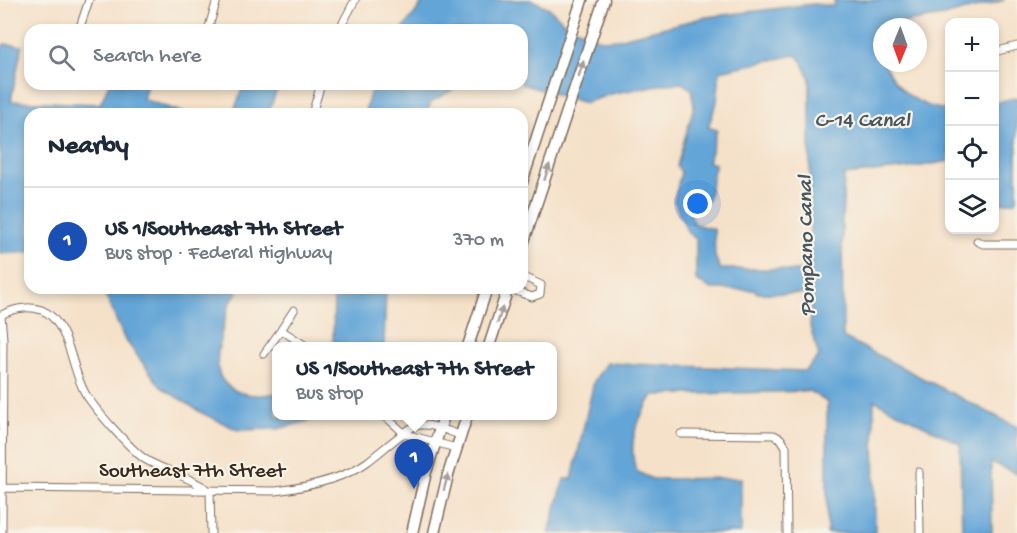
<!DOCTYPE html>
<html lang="en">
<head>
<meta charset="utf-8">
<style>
  :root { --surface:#fff; --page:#f2f2f3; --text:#1f2937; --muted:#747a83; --line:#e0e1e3; --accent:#1f6fb2 }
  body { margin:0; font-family:"Gochi Hand",sans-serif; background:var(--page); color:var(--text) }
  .controls { position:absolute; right:18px; top:18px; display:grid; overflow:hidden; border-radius:12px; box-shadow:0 3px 9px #0003 }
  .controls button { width:54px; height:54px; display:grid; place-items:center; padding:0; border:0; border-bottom:2px solid var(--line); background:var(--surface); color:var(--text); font:30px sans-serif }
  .compass { position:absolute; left:873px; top:18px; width:54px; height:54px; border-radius:50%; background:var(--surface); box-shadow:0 3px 9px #0003; rotate:181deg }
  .you { position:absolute; left:698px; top:204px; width:21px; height:21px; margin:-15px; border:4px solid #fff; border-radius:50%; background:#1a73e8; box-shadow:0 0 0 9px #1a73e833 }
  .badge { display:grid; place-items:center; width:39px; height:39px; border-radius:50%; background:var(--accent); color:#fff; font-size:20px; font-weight:700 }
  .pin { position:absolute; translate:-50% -50px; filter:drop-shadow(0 2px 3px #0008) }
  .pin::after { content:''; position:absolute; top:32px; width:21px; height:18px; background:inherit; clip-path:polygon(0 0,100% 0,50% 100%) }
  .popup { position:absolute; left:272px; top:342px; width:285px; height:78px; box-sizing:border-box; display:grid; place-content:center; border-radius:12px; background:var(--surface); filter:drop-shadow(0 2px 4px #0005); font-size:20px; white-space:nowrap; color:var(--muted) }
  .popup b { font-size:22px; color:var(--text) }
  .popup::after { content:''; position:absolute; left:50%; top:100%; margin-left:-12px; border:12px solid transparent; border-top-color:var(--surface) }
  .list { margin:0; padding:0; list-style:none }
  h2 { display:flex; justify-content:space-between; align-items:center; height:78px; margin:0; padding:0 24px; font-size:26px }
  h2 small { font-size:20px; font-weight:400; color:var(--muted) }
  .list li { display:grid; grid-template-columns:39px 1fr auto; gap:18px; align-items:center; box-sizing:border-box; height:108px; padding:0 24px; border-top:2px solid var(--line) }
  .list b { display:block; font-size:22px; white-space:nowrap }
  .list p { margin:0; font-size:20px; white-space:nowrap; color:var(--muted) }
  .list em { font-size:20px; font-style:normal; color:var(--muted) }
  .icon { flex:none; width:33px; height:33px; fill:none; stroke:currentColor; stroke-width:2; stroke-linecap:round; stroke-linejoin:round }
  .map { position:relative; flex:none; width:1017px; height:533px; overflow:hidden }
  .search { position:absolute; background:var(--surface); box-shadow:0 3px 9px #0003; left:24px; top:24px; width:504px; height:66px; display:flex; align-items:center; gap:15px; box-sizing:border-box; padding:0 21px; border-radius:18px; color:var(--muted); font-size:22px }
  .panel { position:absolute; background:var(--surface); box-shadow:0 3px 9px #0003; left:24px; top:108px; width:504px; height:186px; border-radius:18px }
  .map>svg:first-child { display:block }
  .water { fill:#63a5d7; stroke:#4f687a; stroke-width:1.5; fill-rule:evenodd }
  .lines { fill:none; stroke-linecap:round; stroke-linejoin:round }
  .minor-casing { stroke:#7c6a5a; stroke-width:9 }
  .primary-casing { stroke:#7c6a5a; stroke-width:13 }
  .minor { stroke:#fff; stroke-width:7 }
  .primary { stroke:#fff; stroke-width:10 }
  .oneway { fill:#a79f9a }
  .labels { text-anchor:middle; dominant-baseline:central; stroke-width:4.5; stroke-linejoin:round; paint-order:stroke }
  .street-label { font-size:21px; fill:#3b2a1e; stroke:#f7f3e8 }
  .water-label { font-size:22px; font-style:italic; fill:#49555f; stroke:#f7f3e8 }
</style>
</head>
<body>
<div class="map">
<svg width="1017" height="533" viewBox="0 0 1017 533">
  <rect width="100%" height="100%" fill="#f7f3e8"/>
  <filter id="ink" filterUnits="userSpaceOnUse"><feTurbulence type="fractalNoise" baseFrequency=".0167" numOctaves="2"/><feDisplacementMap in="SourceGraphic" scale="12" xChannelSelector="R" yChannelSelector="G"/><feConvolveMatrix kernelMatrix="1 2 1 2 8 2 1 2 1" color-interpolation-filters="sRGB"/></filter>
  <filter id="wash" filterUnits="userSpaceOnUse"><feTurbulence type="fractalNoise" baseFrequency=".008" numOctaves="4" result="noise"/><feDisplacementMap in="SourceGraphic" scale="24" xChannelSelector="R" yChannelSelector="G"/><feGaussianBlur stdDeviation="1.35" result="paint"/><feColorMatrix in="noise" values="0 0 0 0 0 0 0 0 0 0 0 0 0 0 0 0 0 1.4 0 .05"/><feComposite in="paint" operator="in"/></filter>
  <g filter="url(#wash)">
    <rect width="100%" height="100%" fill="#f5e1c9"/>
    <!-- water -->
    <path class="water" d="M419 0H532L549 8 565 23 602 40 617 39 706 17 813 4 834 6V0H1005L943 16 882 26C869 40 882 48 882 63H884C896 90 919 108 949 110V161L910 168 844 175 842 223 843 337 1017 427V474L991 462 992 533H962L960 444 874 400 875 533H827V402L809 391 653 395C637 420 627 441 636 471L652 479 741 478V533H549L564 479H572L594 381 606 363 805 371 819 356 810 327 812 294 757 293 756 290 712 289 696 281V239L688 233 674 201 681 172 677 166 694 106 691 89 682 83 665 84 614 93 585 103 521 84 522 30H402L422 4ZM795 55 802 61 810 79V271H786L781 269H720L715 256 714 229 694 224 690 214 708 200 715 164 708 162 717 130 708 127 717 102 720 71Z
      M4 44 22 46 11 101 100 104 109 84H147L143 99 187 114H30V252L0 254V53Z
      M244 84H279L268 114H233Z
      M373 84H477L459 86 431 102 427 114H364Z
      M1017 97V199L1014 202 995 203V103Z
      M100 288H240C236 294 230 301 228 308 224 321 215 356 218 369 223 395 255 398 276 393V416H318L315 419 278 429 238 430 202 413 161 387 124 338 104 292Z
      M334 288H386L384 346H333Z"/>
  </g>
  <g filter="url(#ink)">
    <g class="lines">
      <!-- minor casing -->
      <g class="minor-casing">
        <path id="minor" d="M79 30 89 0
          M208 30 217 0
          M339 30 355 0
          M994 52 1017 46
          M312 114 321 84
          M977 241 983 244H1017
          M508 288 532 297 540 294 541 285 522 276
          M1 315 3 339 2 533
          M0 316C15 307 38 303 52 317 71 336 72 370 85 393 94 408 133 453 148 461 168 472 191 477 210 491
          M281 330 294 310
          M264 354 281 330 306 346
          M385 416 405 434 456 448
          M681 434 774 435 781 439 786 447 787 533
          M919 472 920 533
          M0 488 276 491C307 487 342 480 367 462 378 454 406 429 415 426 429 422 447 431 460 435
          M210 491 211 533"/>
      </g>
      <!-- primary casing -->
      <g class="primary-casing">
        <path id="primary" d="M522 182 582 0
          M522 247 604 0
          M468 346 487 288
          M489 346 508 288
          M412 533 426 472 444 416
          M434 533 448 475 467 416"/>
      </g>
      <!-- minor -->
      <use href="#minor" class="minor"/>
      <!-- primary -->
      <use href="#primary" class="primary"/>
    </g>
    <!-- one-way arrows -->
    <defs><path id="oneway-solid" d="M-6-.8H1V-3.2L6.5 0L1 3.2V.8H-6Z" transform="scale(1.5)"/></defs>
    <g class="oneway">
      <use href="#oneway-solid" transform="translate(581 69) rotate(-72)"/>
      <use href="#oneway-solid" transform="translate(547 172) rotate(-72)"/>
      <use href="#oneway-solid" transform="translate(500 315) rotate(-72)"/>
      <use href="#oneway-solid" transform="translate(446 482) rotate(-75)"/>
    </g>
  </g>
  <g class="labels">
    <!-- street labels -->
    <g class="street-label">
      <text x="192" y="472">Southeast 7th Street</text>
    </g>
    <!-- water labels -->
    <g class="water-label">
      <text x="862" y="122">C-14 Canal</text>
      <text transform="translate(808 246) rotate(-91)">Pompano Canal</text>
    </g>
  </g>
</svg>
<div class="controls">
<button>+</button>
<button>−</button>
<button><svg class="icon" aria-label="locate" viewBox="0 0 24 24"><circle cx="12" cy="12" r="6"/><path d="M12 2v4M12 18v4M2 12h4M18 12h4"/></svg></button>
<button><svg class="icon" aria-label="layers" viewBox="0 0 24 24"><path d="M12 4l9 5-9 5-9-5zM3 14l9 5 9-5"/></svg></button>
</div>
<svg class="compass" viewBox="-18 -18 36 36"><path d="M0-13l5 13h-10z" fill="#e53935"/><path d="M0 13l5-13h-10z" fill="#747a83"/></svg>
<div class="you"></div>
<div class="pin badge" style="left:414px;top:489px;background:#1a4fb4">1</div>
<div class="popup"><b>US 1/Southeast 7th Street</b>Bus stop</div>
<div class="search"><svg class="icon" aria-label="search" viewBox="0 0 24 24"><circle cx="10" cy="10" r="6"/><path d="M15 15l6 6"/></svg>Search here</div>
<section class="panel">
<h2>Nearby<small></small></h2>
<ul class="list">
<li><span class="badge" style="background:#1a4fb4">1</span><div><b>US 1/Southeast 7th Street</b><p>Bus stop · Federal Highway</p></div><em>370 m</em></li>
</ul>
</section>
</div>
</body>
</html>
